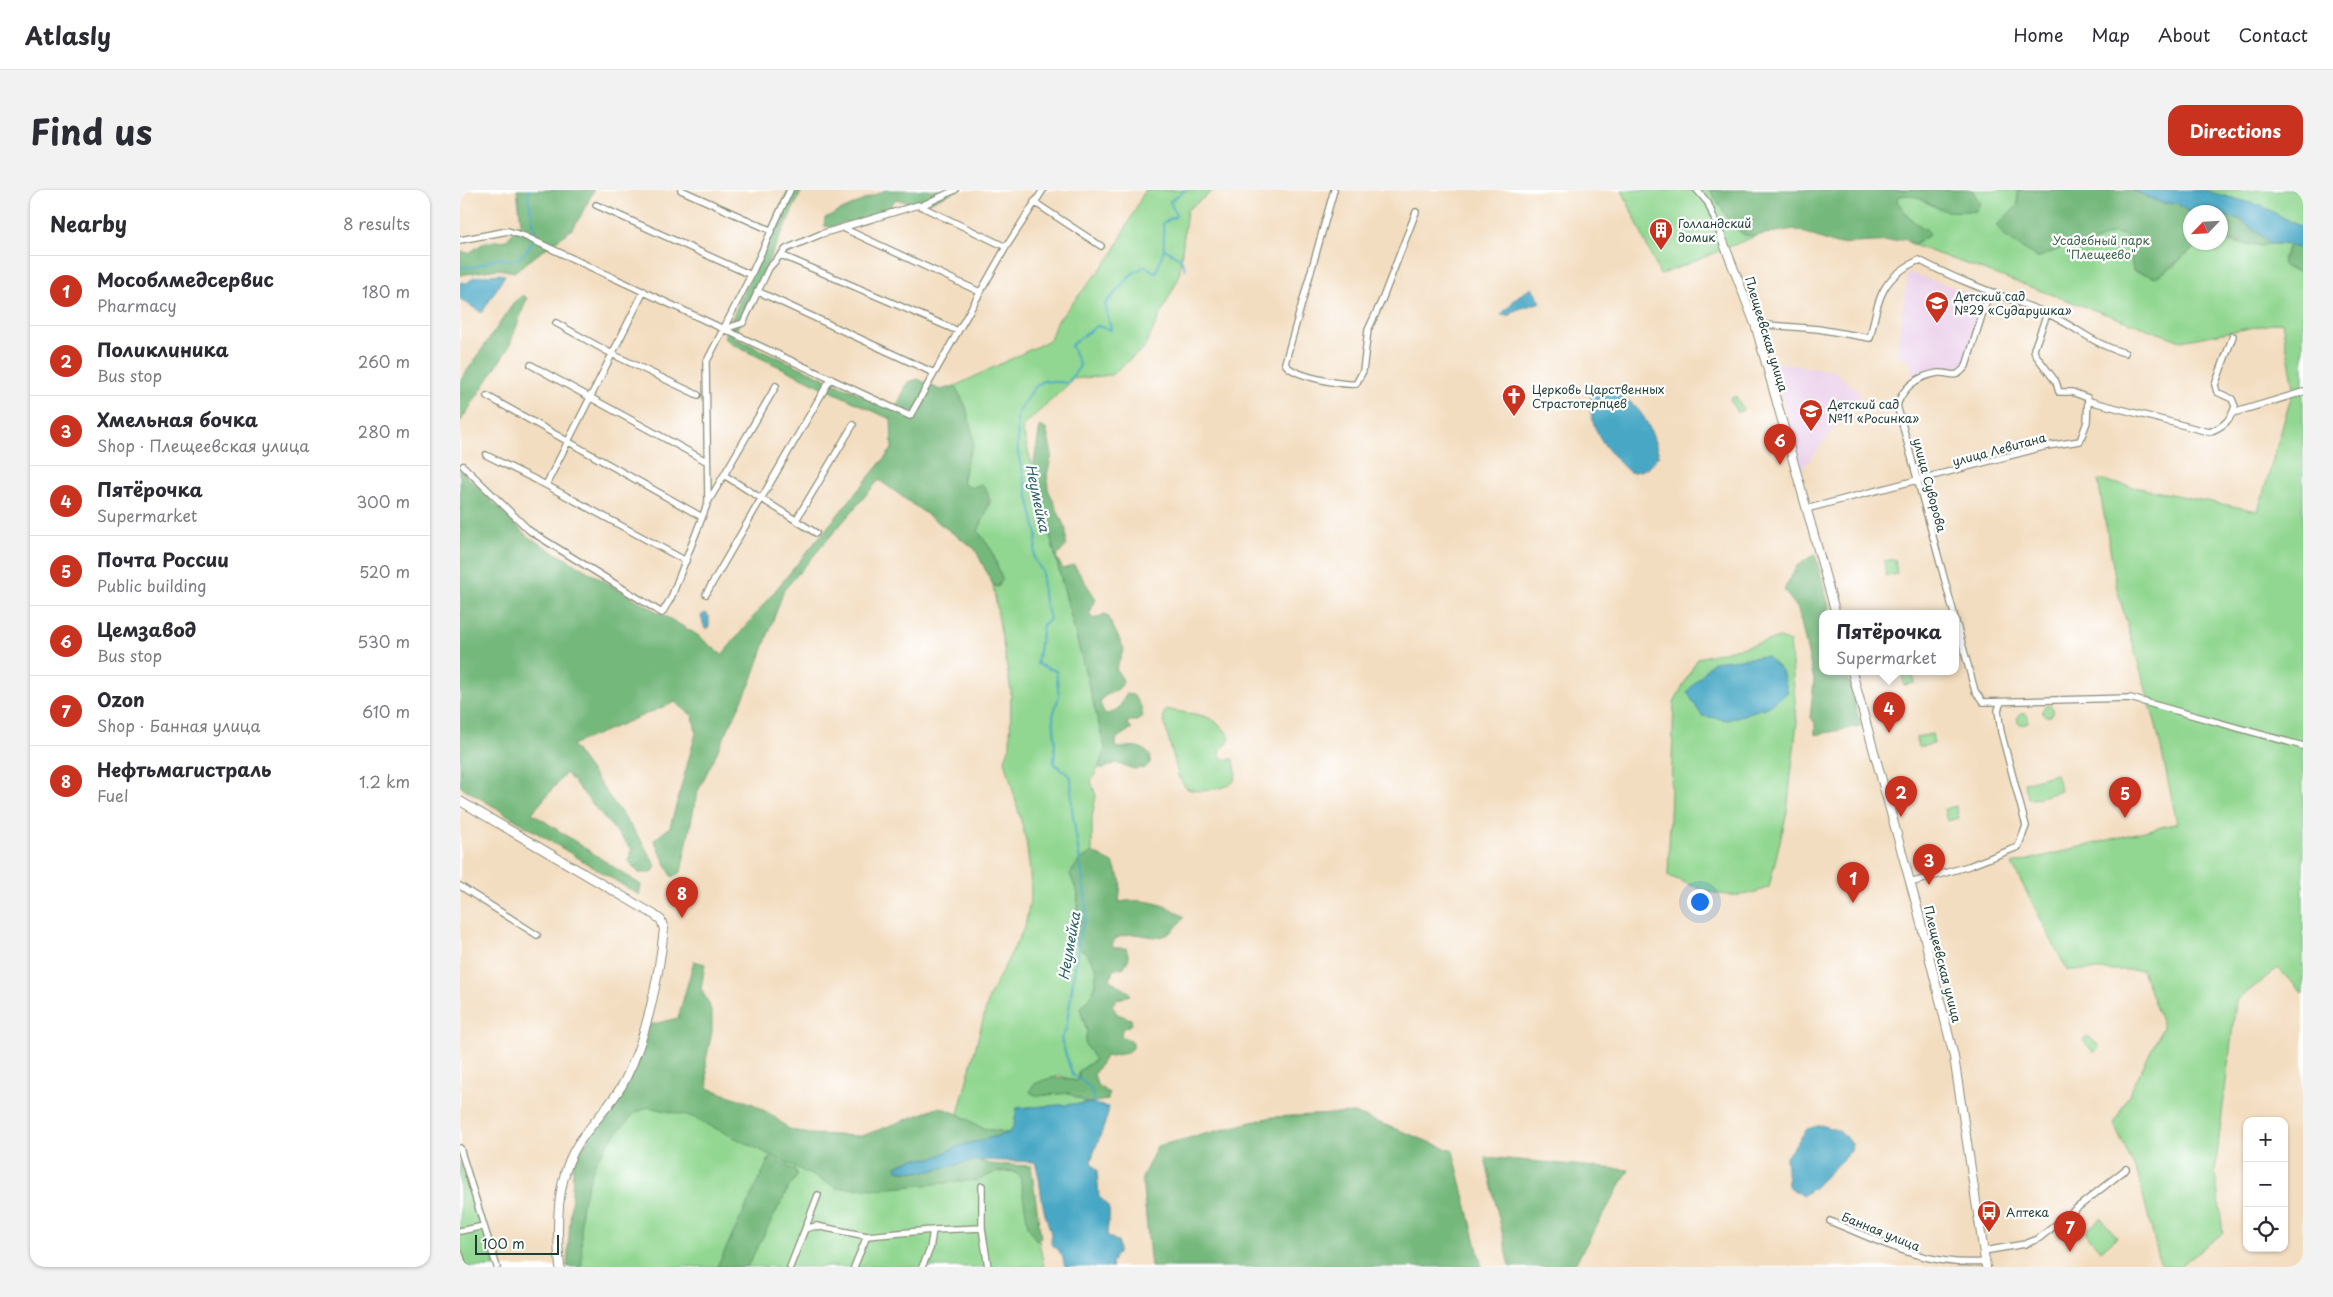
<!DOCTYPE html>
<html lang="en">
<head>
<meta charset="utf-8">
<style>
  :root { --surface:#fff; --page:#f2f2f3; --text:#2b2b33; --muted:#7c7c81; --line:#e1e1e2; --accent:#c8321e }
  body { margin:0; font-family:"Playpen Sans",sans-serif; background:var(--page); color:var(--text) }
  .controls { position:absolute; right:15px; bottom:15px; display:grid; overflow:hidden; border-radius:10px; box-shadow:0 1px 4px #0004 }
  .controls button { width:45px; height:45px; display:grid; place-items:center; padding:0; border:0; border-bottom:1px solid var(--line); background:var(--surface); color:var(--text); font:25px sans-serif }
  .compass { position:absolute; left:1723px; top:15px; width:45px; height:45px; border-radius:50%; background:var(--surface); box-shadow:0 1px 4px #0004; rotate:245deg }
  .scale { position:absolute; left:15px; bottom:12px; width:84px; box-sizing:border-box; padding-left:5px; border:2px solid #1f3d34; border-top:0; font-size:14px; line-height:18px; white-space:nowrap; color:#1f3d34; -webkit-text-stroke:4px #fff; paint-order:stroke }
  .you { position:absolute; left:1239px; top:711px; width:18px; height:18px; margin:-12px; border:4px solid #fff; border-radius:50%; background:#1a73e8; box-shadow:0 0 0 8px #1a73e833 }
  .badge { display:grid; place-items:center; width:32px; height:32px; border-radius:50%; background:var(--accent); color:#fff; font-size:16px; font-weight:700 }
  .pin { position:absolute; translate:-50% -41px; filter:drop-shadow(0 1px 2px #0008) }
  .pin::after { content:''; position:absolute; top:26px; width:18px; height:15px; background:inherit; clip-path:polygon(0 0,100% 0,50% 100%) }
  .popup { position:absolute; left:1359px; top:420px; width:140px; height:65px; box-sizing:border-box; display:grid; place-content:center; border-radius:10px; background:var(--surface); filter:drop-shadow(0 1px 4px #0005); font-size:16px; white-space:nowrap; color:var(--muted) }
  .popup b { font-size:19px; color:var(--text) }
  .popup::after { content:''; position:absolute; left:50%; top:100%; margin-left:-10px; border:10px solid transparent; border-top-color:var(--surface) }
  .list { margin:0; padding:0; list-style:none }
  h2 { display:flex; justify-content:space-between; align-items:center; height:65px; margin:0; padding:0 20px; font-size:21px }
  h2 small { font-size:16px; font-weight:400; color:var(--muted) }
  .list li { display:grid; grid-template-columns:32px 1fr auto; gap:15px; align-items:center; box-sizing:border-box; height:70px; padding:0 20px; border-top:1px solid var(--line) }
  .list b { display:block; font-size:19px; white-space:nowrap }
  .list p { margin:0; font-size:16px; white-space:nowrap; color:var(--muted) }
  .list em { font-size:16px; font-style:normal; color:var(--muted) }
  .icon { flex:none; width:28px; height:28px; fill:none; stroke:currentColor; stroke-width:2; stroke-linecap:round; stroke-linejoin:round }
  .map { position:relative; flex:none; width:1843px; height:1077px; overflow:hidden; border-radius:15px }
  header { display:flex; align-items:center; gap:30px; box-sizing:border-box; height:70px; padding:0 25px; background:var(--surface); border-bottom:1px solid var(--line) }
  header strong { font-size:24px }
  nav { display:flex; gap:28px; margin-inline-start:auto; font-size:18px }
  .intro { display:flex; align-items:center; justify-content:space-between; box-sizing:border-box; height:120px; padding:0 30px }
  h1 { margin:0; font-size:35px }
  .button { padding:12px 22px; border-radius:15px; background:var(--accent); color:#fff; font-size:18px; font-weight:700 }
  main { display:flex; gap:30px; padding:0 30px }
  aside { flex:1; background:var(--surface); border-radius:15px; box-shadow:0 1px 4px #0004 }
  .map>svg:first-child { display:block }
  .built { fill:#ebd1eb }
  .green { fill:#92d791; stroke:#588a62 }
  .forest { fill:#75b87b; stroke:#4a7a58 }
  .water { fill:#46a7c5; stroke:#32727c }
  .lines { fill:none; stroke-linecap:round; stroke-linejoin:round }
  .stream { stroke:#46a7c5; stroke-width:2 }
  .minor-casing { stroke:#898d7a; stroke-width:8 }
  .tertiary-casing { stroke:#898d7a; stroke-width:10 }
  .minor { stroke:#fff; stroke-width:5.5 }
  .tertiary { stroke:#fff; stroke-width:8 }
  .labels { text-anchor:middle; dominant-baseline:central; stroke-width:4.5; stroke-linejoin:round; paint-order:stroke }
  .poi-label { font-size:12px; fill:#1f3d34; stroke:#fff; text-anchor:start }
  .park-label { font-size:12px; fill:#3c644b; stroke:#fff }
  .street-label { font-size:12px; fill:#1f3d34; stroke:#fff }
  .water-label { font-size:14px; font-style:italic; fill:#2d6267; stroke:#fff }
</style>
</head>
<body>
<header>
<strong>Atlasly</strong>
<nav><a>Home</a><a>Map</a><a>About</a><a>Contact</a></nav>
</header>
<div class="intro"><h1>Find us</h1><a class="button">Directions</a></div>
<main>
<aside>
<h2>Nearby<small>8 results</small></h2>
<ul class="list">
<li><span class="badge">1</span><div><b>Мособлмедсервис</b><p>Pharmacy</p></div><em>180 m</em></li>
<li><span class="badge">2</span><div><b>Поликлиника</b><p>Bus stop</p></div><em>260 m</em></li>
<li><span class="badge">3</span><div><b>Хмельная бочка</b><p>Shop · Плещеевская улица</p></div><em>280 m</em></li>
<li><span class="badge">4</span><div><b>Пятёрочка</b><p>Supermarket</p></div><em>300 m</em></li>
<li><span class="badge">5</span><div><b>Почта России</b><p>Public building</p></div><em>520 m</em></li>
<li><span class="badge">6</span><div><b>Цемзавод</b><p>Bus stop</p></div><em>530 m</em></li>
<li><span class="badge">7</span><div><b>Ozon</b><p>Shop · Банная улица</p></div><em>610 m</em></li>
<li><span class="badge">8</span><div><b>Нефтьмагистраль</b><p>Fuel</p></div><em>1.2 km</em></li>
</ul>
</aside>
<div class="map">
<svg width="1843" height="1077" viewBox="0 0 1843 1077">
  <rect width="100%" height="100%" fill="#fff"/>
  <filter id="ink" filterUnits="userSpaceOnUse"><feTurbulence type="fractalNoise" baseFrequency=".02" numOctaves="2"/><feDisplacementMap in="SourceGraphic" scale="10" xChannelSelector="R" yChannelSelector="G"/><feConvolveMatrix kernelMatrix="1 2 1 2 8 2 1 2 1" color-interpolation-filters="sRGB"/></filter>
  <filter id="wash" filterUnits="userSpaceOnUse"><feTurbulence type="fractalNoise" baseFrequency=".0096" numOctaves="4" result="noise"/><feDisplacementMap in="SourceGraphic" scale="20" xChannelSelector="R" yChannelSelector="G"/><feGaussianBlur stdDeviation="1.12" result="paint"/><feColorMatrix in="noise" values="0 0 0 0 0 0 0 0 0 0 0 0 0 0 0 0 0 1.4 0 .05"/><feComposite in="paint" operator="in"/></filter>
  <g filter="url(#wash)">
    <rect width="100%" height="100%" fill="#f3ddc0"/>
    <!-- built -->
    <path class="built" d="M1448 82 1524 108 1503 178 1452 189 1451 173 1436 163Z
      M1312 172 1374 181 1401 204 1342 280Z"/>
    <!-- green -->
    <path class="green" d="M685 0H754L727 20 719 87 684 158 651 185 614 189 562 237 645 558 639 577 631 591 636 606 632 627V662L619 671 610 685 618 704 617 721 621 733 610 737 637 779 633 803 620 818 627 841 625 854 635 870 619 881V889L616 891 598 885 577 906 608 903 628 913 557 918 554 935 549 943 522 938 498 924 529 807 565 736 571 706 570 682 566 650 545 570 550 556 551 501 533 395 538 397 532 361 518 341 531 310 502 293 506 273 513 255 506 217 495 196 590 150 596 133 652 65Z
      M1162 0H1645L1713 78C1728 59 1735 53 1760 52L1761 49C1781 58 1807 53 1829 55L1822 69 1825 77 1843 83V804L1818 778 1776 811 1755 981 1763 1043 1718 1077H1701L1678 985 1654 934 1703 837 1682 780H1607L1552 674 1717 633 1696 535 1657 399 1638 290 1798 321 1834 197 1822 132 1721 151 1453 55 1461 50 1328 33 1200 85Z
      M1743 0H1843V37L1842 38Z
      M1276 206 1283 220 1277 223 1270 209Z
      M1435 369 1437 384 1426 386 1424 371Z
      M1320 448 1330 452 1337 532 1327 622 1309 697C1269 715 1245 700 1208 686L1214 512 1238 468Z
      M1442 482H1452L1455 493 1444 495Z
      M1582.5 521a5.5 5.5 0 1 1 11 0a5.5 5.5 0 1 1-11 0Z
      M706 519C733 526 754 520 770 548L767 554 761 558 760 565 765 570 773 569C781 595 771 596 750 600 742 601 734 602 726 598L719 588 707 543 703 526Z
      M1557.5 529a5.5 5.5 0 1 1 11 0a5.5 5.5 0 1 1-11 0Z
      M1472 544 1474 554 1458 557 1456 547Z
      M1596 584 1601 601 1569 610 1564 593Z
      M1496 616 1499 628 1487 631 1484 619Z
      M1628 846 1640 857 1634 863 1623 850Z
      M184 911 491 983 565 981 584 1077H116L125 981 163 921Z
      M0 971 35 1077H0Z
      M1641 1028 1657 1047 1641 1061 1627 1045V1040Z"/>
    <!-- forest -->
    <path class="forest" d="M57 0H134L120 27 112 39 54 82 38 79 0 85V61L9 63 25 52 47 50 61 33Z
      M328 0H342L273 147 435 220 448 192 458 189 480 200 495 196 506 217 513 246V255L506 273 502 293 511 298 521 294C537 308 525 324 518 341L532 361 542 389 538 397 533 395 515 359 419 290 324 400 291 492 237 603 221 682 212 687 194 650 210 637 236 543 233 526 215 512 112 555 180 649 196 676 192 683H179L168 671 172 660 106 583 72 623 181 695 179 705 0 596V279L68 347 236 444 262 465 432 259 431 228H428L273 155 264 147Z
      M425 0H498L461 16 436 9 431 15 432 20 401 34 385 32 372 37 364 36 365 28Z
      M1250 0H1512L1520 13 1515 22C1505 20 1493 23 1483 20 1468 16 1454 0 1438 7L1437 11 1450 29 1467 40 1469 45 1453 55 1444 49 1433 51 1376 54 1334 39 1294 46 1284 45 1271 34Z
      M1557 0H1672L1702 13H1717L1727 21 1751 22H1730V52L1743 53C1722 63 1716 78 1695 87L1673 81 1668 51 1664 45 1653 43 1625 56 1602 58 1577 68 1543 45 1537 35 1558 15Z
      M1761 25 1780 29 1810 53 1801 56 1761 49Z
      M1829 55 1843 59V83L1825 77 1822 74Z
      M63 105 67 108 49 157 0 232V191L55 111Z
      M580 236 586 239 592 264 587 285 588 299 606 340V356L596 367 603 379 614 375 636 409 629 425 634 429 645 424 648 426 664 459 656 479 663 490C661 505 643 501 640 513L644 523 648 524 659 518 666 504 673 505C678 511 684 518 682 527L677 531H669L667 534 672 538 657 548 655 555 657 558C671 557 681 553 690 566V573L685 578 674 579 656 573 643 579 639 577 645 558 573 279Z
      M1355 364 1371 424H1363V482H1386L1401 536 1355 545V533L1350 528 1354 490 1338 419 1324 400 1337 376Z
      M632 662 653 673 661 692 659 712C682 708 706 713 724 727 699 766 686 733 655 749L652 755 655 758H666L669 768 664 777 653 780 650 790 669 802 670 805 656 810 652 815 657 824 671 829 672 834 662 839 661 846 673 852V858L667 863 645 867 634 884 637 895 649 903 648 910 628 913 608 903 577 906 570 902 573 895C590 886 598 886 616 891L619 889V881L635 870 625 854 627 841 620 818 633 803 637 779 626 762 619 759 610 738 621 733 617 721 618 704 610 684 619 671Z
      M234 771 245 774 241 799 249 814 252 825V842L246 870 248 898 293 914 312 925 329 939 349 944 402 946 480 917 498 924 522 938 549 943 499 956 474 968 453 969 436 976 442 982H466L516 970 530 974 571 976 581 1048 576 1050 568 1036 560 986 552 981 536 982 518 990 420 999 378 998 230 926 188 917 175 923 152 948 135 972 121 1018 122 1077H107L114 969 177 877 189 835 218 828Z
      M894 923 993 961 1022 1077H691L682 988 697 956 812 927Z
      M310 967 336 981 337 986 329 997 287 1077H257Z
      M1025 967 1169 980 1113 1077H1050Z"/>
    <!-- water -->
    <path class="water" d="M1672 0H1743L1802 16 1843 38V59L1829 55 1810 53 1780 29 1761 25 1760 22 1727 21 1717 13H1702Z
      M39 84 45 85 22 123 0 109V92L7 93 14 87Z
      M1072 98 1081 112 1056 120 1051 125H1041L1058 106Z
      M1155 202C1184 218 1189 234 1199 264 1193 277 1182 283 1169 282 1147 261 1127 238 1131 206Z
      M245 423 249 426V437L245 439 241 426Z
      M1306 466 1322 481 1328 502 1310 516 1268 530 1242 526 1227 502 1253 472Z
      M628 913 649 917C646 936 636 953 631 972L637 980 639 1007C655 1019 648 1026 647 1045L658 1052 659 1060 652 1073 653 1077H605L602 1065 591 1054C592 1041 589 1038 586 1027 580 1008 581 990 575 972L516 970 466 982 437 980 436 976 453 969 474 968 499 956 549 943 554 935 557 918Z
      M1361 935 1379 941 1392 953 1391 961 1354 998 1342 1006 1328 996 1326 967 1347 939Z"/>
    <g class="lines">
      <!-- stream -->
      <path class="stream" d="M704 59 720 68 725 78 724 80
        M0 77H14L40 68C58 77 69 60 76 45L68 8 69 0
        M636 915 630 897 612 884 601 849 606 839 620 744 626 728V711L612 619 611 587 594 573 595 548 593 526 599 506 596 481 577 474 583 435 590 429 583 404 582 381 574 368 577 345 558 263 557 225 574 198 583 191 608 193 620 176 611 155 637 136 651 140 645 114 673 83 685 76 696 83 704 59 703 33 716 26 710 11 725 0"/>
    </g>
  </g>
  <g filter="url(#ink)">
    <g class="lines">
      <!-- minor casing -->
      <g class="minor-casing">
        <path id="minor" d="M221 0 310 40
          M874 0 825 173C830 186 882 195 896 194L903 181 908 140 922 110 956 22
          M1237 0 1248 13 1261 46
          M574 12 641 56
          M136 15 291 85
          M461 16 495 0
          M383 38 520 102
          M0 50 48 41 64 46 450 226 546 57 583 0
          M321 65 498 141
          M297 101 474 183
          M96 133 152 164 238 205
          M1295 134 1358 139 1410 148C1419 109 1419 89 1459 70 1500 92 1543 106 1586 123 1614 135 1634 155 1665 163
          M264 139 283 133 309 78 326 59 361 44 458 15 546 57
          M71 175 246 271
          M27 206 242 327
          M1629 211 1749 242C1763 237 1771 230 1775 216L1772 209 1757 202 1755 195 1773 146
          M1773 223 1843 202
          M26 265 86 295 184 101
          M3 276 70 341 202 423 211 408 248 312 246 173 291 85 330 0
          M264 285 316 196
          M86 295 226 371
          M248 312 264 285 356 343
          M1346 319 1587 256 1620 251 1627 232 1628 208 1612 202H1599L1596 192 1575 164 1574 159 1587 124
          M336 330 393 235
          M246 404 371 188
          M1494 424 1437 215C1444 196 1458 186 1478 183 1493 182 1494 191 1506 176L1529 103
          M1495 428 1515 501 1523 512 1670 508 1843 556
          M1450 693 1509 676 1558 657 1566 636 1541 542 1538 520 1541 512
          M0 696 77 745
          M0 958 24 1036
          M522 996V1038
          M1370 1031C1420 1052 1469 1077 1525 1072
          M345 1039 358 1005
          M0 1041 24 1036 37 1077
          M1524 1061 1565 1054 1578 1049 1666 979
          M0 1064 4 1077
          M330 1077 345 1039 356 1036 407 1046 473 1040 522 1038 528 1077
          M394 1077 407 1046
          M462 1077 470 1059 473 1040"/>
      </g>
      <!-- tertiary casing -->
      <g class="tertiary-casing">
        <path id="tertiary" d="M1261 46 1295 134 1376 424
          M1392 482 1457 717 1494 867 1526 1077
          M0 611 193 724 201 730 204 739C199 786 187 847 165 890 153 914 132 932 118 954 96 988 96 1038 100 1077"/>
      </g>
      <!-- minor -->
      <use href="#minor" class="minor"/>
      <!-- tertiary -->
      <use href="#tertiary" class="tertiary"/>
    </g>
  </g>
  <!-- icons -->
  <defs>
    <g id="building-pin" transform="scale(1.25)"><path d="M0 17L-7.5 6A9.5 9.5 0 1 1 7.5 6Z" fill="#c8321e" stroke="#fff"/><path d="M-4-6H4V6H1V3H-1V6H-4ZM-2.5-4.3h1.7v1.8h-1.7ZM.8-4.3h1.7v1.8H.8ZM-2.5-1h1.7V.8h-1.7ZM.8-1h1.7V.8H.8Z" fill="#fff"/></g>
    <g id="school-pin" transform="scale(1.25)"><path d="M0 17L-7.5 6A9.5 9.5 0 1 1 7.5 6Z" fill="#c8321e" stroke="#fff"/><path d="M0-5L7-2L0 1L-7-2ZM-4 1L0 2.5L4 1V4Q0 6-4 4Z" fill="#fff"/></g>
    <g id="church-pin" transform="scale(1.25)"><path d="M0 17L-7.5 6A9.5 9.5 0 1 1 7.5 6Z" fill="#c8321e" stroke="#fff"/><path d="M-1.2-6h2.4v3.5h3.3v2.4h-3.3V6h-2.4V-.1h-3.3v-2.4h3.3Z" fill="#fff"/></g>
    <g id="bus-pin" transform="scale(1.25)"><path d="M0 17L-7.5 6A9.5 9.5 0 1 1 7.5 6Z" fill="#c8321e" stroke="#fff"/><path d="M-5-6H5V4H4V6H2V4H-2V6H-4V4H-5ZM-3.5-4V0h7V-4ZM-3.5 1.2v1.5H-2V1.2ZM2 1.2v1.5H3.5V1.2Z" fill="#fff"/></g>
  </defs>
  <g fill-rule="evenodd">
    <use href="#building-pin" x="1201" y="40"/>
    <use href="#school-pin" x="1477" y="113"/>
    <use href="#church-pin" x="1054" y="206"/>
    <use href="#school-pin" x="1351" y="221"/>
    <use href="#bus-pin" x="1529" y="1022"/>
  </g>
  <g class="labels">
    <!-- poi labels -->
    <g class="poi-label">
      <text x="1218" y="33">Голландский<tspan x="1218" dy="14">домик</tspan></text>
      <text x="1494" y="106">Детский сад<tspan x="1494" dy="14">№29 «Сударушка»</tspan></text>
      <text x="1072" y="199">Церковь Царственных<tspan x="1072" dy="14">Страстотерпцев</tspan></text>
      <text x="1368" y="214">Детский сад<tspan x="1368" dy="14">№11 «Росинка»</tspan></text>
      <text x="1546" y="1022">Аптека</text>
    </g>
    <!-- park labels -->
    <g class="park-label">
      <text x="1641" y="50">Усадебный парк<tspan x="1641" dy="14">"Плещеево"</tspan></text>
    </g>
    <!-- street labels -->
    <g class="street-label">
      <text transform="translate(1307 144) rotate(73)">Плещеевская улица</text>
      <text transform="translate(1539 259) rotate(-15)">улица Левитана</text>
      <text transform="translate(1470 295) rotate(75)">улица Суворова</text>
      <text transform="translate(1483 774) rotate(76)">Плещеевская улица</text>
      <text transform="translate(1421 1041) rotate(22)">Банная улица</text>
    </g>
    <!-- water labels -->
    <g class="water-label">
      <text transform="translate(578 308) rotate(78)">Неумейка</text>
      <text transform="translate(609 756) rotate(-80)">Неумейка</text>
    </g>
  </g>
</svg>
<div class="controls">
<button>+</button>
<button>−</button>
<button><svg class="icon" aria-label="locate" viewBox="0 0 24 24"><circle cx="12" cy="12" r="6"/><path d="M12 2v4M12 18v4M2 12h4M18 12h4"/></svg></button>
</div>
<svg class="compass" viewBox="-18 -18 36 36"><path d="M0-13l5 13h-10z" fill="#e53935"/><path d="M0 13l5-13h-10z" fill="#7c7c81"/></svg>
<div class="scale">100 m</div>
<div class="you"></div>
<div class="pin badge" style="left:1393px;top:713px">1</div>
<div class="pin badge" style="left:1441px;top:627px">2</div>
<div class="pin badge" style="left:1469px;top:695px">3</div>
<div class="pin badge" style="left:1429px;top:543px">4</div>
<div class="popup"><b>Пятёрочка</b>Supermarket</div>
<div class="pin badge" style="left:1665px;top:628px">5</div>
<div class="pin badge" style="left:1320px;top:275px">6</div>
<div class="pin badge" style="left:1610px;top:1062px">7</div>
<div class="pin badge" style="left:222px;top:728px">8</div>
</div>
</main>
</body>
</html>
